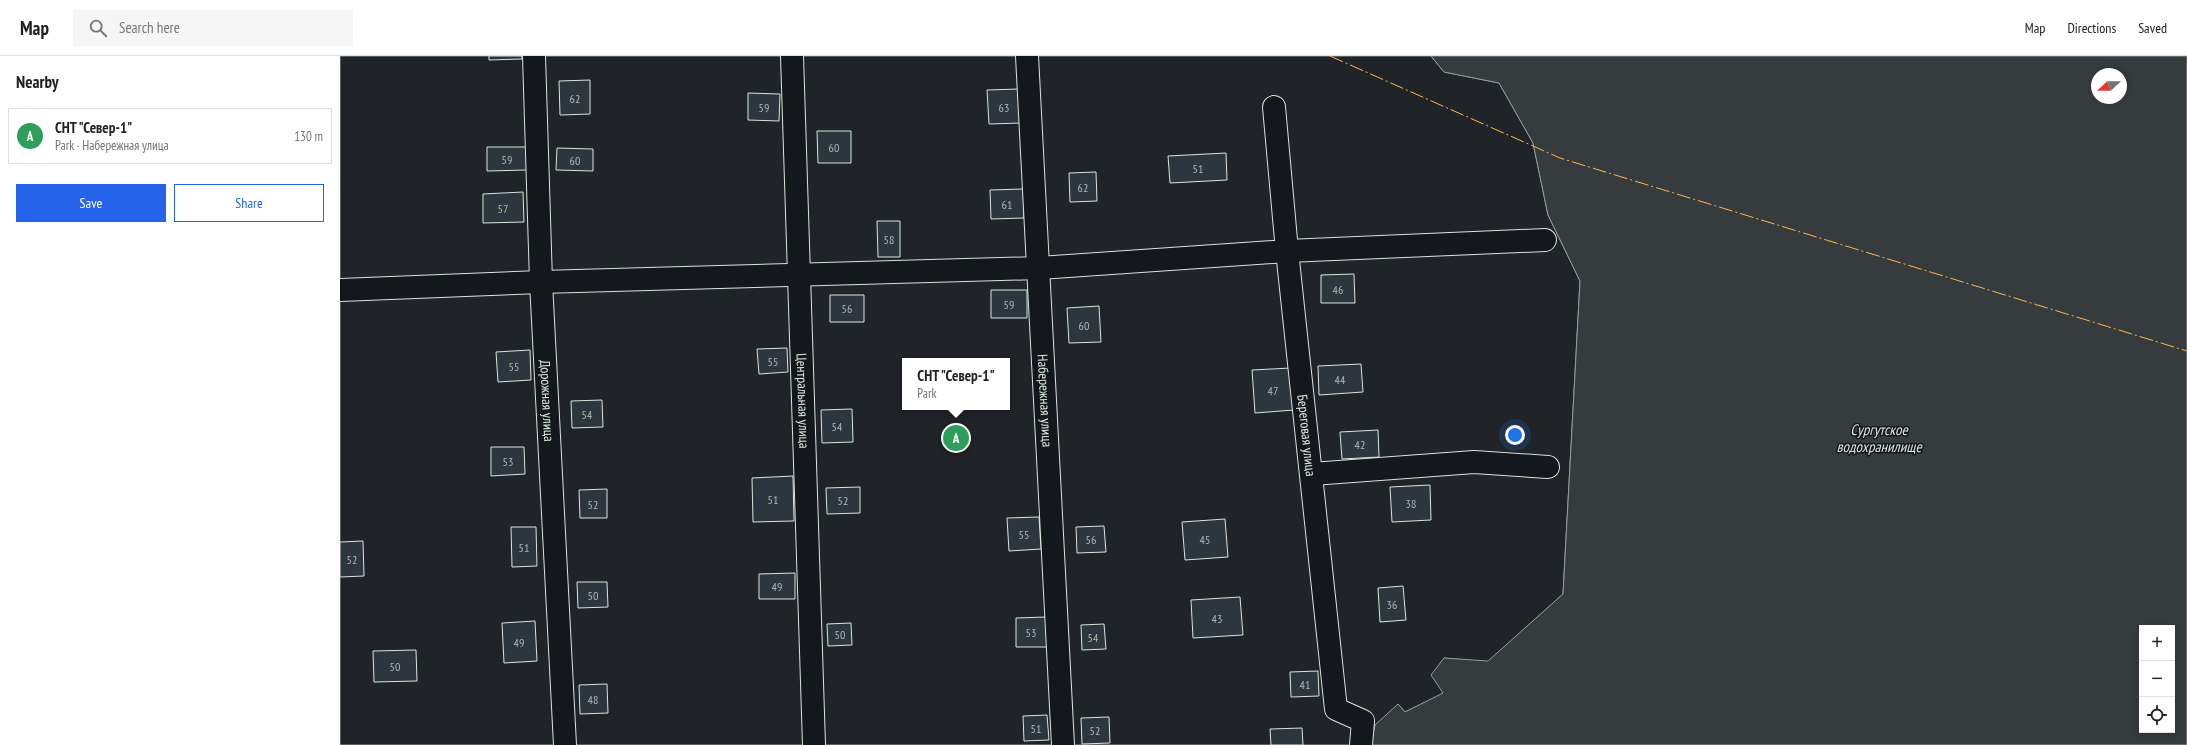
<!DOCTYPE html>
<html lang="en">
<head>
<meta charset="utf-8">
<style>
  :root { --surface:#fff; --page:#f6f6f6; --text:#202124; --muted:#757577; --line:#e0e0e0; --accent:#2563eb }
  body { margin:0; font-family:"PT Sans Narrow",sans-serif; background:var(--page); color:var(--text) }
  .controls { position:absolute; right:12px; bottom:12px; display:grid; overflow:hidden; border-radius:0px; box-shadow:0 2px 6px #0003 }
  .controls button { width:36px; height:36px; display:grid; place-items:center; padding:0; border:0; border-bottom:1px solid var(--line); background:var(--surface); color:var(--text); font:20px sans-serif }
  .compass { position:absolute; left:1751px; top:12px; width:36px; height:36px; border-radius:50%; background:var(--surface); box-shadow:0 2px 6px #0003; rotate:249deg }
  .you { position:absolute; left:1175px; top:379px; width:14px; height:14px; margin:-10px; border:3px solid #fff; border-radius:50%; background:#1a73e8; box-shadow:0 0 0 6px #1a73e833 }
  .badge { display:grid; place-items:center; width:26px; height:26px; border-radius:50%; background:var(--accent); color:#fff; font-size:13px; font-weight:700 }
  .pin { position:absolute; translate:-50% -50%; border:2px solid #fff; box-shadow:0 1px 4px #0006 }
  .popup { position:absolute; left:562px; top:302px; width:108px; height:52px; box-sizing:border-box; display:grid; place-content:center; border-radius:0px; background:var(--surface); filter:drop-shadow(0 1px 3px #0005); font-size:13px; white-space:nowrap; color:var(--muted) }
  .popup b { font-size:15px; color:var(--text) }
  .popup::after { content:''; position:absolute; left:50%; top:100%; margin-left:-8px; border:8px solid transparent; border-top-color:var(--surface) }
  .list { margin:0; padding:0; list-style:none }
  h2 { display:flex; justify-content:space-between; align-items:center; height:52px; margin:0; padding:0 16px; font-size:17px }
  h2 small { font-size:13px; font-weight:400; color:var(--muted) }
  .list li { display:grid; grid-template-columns:26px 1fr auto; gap:12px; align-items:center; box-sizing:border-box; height:56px; margin:0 8px 8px; padding:0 8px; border:1px solid var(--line); border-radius:0px }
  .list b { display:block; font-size:15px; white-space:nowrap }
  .list p { margin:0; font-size:13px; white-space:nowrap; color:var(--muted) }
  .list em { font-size:13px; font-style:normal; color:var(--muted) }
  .actions { display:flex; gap:8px; padding:12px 16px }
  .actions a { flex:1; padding:9px 0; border:1px solid var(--accent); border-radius:0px; text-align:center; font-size:14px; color:var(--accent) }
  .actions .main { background:var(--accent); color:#fff }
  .icon { flex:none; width:22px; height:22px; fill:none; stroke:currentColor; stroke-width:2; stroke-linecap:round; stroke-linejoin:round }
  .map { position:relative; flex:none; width:1847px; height:689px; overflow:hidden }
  header { display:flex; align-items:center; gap:24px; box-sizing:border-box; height:56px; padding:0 20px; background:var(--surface); border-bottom:1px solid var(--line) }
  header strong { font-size:19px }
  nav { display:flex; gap:22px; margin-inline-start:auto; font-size:14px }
  .search { width:280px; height:36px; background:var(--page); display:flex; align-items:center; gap:10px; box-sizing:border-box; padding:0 14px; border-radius:0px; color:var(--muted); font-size:15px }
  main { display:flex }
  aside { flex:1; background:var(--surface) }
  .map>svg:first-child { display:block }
  .green { fill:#202428; stroke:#939e99; fill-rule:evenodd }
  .water { fill:#363b3e; stroke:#939e99; fill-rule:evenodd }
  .building { fill:#2c363c; stroke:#d8e6dc }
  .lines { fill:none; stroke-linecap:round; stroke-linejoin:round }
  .minor-casing { stroke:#d8e6dc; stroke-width:24 }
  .minor { stroke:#14181c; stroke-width:22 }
  .power { stroke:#ffb74d; stroke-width:1; stroke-dasharray:14 3 2 3; stroke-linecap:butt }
  .labels { text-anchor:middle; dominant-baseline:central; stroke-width:3; stroke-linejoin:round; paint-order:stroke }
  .number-label { font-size:12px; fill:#adbab4 }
  .street-label { font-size:14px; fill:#d8e6dc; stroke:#14181c }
  .water-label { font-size:15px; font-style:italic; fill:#d8e6dc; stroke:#14181c }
</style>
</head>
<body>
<header>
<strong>Map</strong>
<div class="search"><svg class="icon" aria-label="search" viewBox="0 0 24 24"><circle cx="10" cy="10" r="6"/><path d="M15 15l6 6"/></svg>Search here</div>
<nav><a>Map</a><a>Directions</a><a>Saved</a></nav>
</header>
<main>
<aside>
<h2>Nearby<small></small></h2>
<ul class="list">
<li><span class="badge" style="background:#2e9e5b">A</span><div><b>СНТ &quot;Север-1&quot;</b><p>Park · Набережная улица</p></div><em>130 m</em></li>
</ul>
<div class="actions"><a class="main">Save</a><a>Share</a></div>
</aside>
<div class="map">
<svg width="1847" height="689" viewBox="0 0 1847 689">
  <rect width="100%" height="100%" fill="#14181c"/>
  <!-- green -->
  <path class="green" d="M0 0H1091L1104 16 1159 27 1193 87 1208 159 1240 225 1223 538 1148 606 1104 602V637L1065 656 1058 648 1031 689H0ZM565 305H667V351H565Z"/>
  <!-- water -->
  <path class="water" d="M1091 0H1847V689H1031L1035 669 1058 648 1065 656 1103 637 1091 619 1104 602 1148 605 1223 538 1240 225 1208 159 1193 87 1159 27 1104 16ZM1757 18H1781V42H1757ZM1802 572H1832V674H1802Z"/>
  <!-- building -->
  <path class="building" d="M149 0H182V3L149 4Z
    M250 24V58L220 59 219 25Z
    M679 33 681 67 649 68 647 34Z
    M408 37 440 38 439 65 408 64Z
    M477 75H511V107H478Z
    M147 91H187V114L147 115Z
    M217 92 253 93V115L216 114Z
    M886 97 887 124 830 127 828 100Z
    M756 116 757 145 730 146 729 117Z
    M683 133 684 162 651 163 650 134Z
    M183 136 184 166 143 167V138Z
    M537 165H560V201H538Z
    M1014 218 1015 247H981V219Z
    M651 234H687V262H651Z
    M490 239H524V266H490Z
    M759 250 761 286 729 287 727 252Z
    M447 292 448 316 419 318 417 293Z
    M190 294 191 324 158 326 156 296Z
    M1021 308 1023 336 979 339 978 310Z
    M951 312 954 354 915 357 912 314Z
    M262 344 263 371 232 372 231 345Z
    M512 353 513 386 482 387 481 354Z
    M1038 374 1039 401 1002 403 1000 376Z
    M151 391H184L185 418 151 420Z
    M453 420 454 465 413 466 412 422Z
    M1090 429 1091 464 1052 466 1050 431Z
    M520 431V457L487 458 486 432Z
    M267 433V462H240L239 434Z
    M699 461 701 493 669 495 667 462Z
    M885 463 888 501 845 504 842 466Z
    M764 470 766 496 737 497 736 471Z
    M171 471H196L197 510 172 511Z
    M23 485 24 520 0 521V486Z
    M455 517V543H419V518Z
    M237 526H267L268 551 238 552Z
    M1063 530 1066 564 1040 566 1038 532Z
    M900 541 903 579 853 582 851 544Z
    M706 561 707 591H676V562Z
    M195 565 197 605 164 607 162 567Z
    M511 567 512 589 488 590 487 568Z
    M764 568 766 593 742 594 741 569Z
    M76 594 77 625 34 626 33 595Z
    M978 615 979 640 951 641 950 616Z
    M267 628 268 657 240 658 239 629Z
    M707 659 709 684 684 685 683 660Z
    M769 661 770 687 742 688 741 662Z
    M962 672 963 689H931L930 673Z"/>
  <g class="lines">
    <!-- minor casing -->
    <g class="minor-casing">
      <g id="minor">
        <path id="s1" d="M194 0 201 226 225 689"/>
        <path id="s2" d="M452 0 474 689"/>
        <path id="s3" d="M687 0 723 689"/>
        <path id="s4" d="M934 51 947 195 996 653 1023 665 1021 689"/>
        <path d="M0 234 201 226 699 212 947 195 1205 184"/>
        <path d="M972 418 1134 406 1208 411"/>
      </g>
    </g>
    <!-- minor -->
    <use href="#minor" class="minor"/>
    <!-- power -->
    <path class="power" d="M990 0 1220 102 1847 295"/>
  </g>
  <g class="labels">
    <!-- number labels -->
    <g class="number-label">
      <text x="235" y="42">62</text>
      <text x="424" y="51">59</text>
      <text x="664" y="51">63</text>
      <text x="494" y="91">60</text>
      <text x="167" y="103">59</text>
      <text x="235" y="104">60</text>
      <text x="858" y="112">51</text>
      <text x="743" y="131">62</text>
      <text x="667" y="148">61</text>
      <text x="163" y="152">57</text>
      <text x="549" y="183">58</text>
      <text x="998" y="233">46</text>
      <text x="669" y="248">59</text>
      <text x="507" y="252">56</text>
      <text x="744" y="269">60</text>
      <text x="433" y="305">55</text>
      <text x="174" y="310">55</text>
      <text x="1000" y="323">44</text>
      <text x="933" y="334">47</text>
      <text x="247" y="358">54</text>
      <text x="497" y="370">54</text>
      <text x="1020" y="388">42</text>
      <text x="168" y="405">53</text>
      <text x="433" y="443">51</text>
      <text x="503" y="444">52</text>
      <text x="1071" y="447">38</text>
      <text x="253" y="448">52</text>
      <text x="684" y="478">55</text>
      <text x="751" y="483">56</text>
      <text x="865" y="483">45</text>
      <text x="184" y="491">51</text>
      <text x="12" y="503">52</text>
      <text x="437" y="530">49</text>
      <text x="253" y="539">50</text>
      <text x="1052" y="548">36</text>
      <text x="877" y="562">43</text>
      <text x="691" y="576">53</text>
      <text x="500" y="578">50</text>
      <text x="753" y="581">54</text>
      <text x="179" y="586">49</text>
      <text x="55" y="610">50</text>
      <text x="965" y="628">41</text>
      <text x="253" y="643">48</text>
      <text x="696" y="672">51</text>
      <text x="755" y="674">52</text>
    </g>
    <!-- street labels -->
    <g class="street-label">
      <text stroke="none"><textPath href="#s2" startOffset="345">Центральная улица</textPath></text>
      <text stroke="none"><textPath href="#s3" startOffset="345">Набережная улица</textPath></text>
      <text stroke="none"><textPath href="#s1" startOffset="345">Дорожная улица</textPath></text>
      <text stroke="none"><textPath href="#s4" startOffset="330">Береговая улица</textPath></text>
    </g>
    <!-- water labels -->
    <g class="water-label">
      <text x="1539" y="373">Сургутское<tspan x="1539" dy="17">водохранилище</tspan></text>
    </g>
  </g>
</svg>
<div class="controls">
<button>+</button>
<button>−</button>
<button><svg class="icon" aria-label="locate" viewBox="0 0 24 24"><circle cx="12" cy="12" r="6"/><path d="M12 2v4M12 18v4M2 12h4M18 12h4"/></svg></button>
</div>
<svg class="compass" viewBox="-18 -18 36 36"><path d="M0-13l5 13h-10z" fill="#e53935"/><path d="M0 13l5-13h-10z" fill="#757577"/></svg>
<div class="you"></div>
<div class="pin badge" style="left:616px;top:382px;background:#2e9e5b">A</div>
<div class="popup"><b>СНТ &quot;Север-1&quot;</b>Park</div>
</div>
</main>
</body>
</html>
